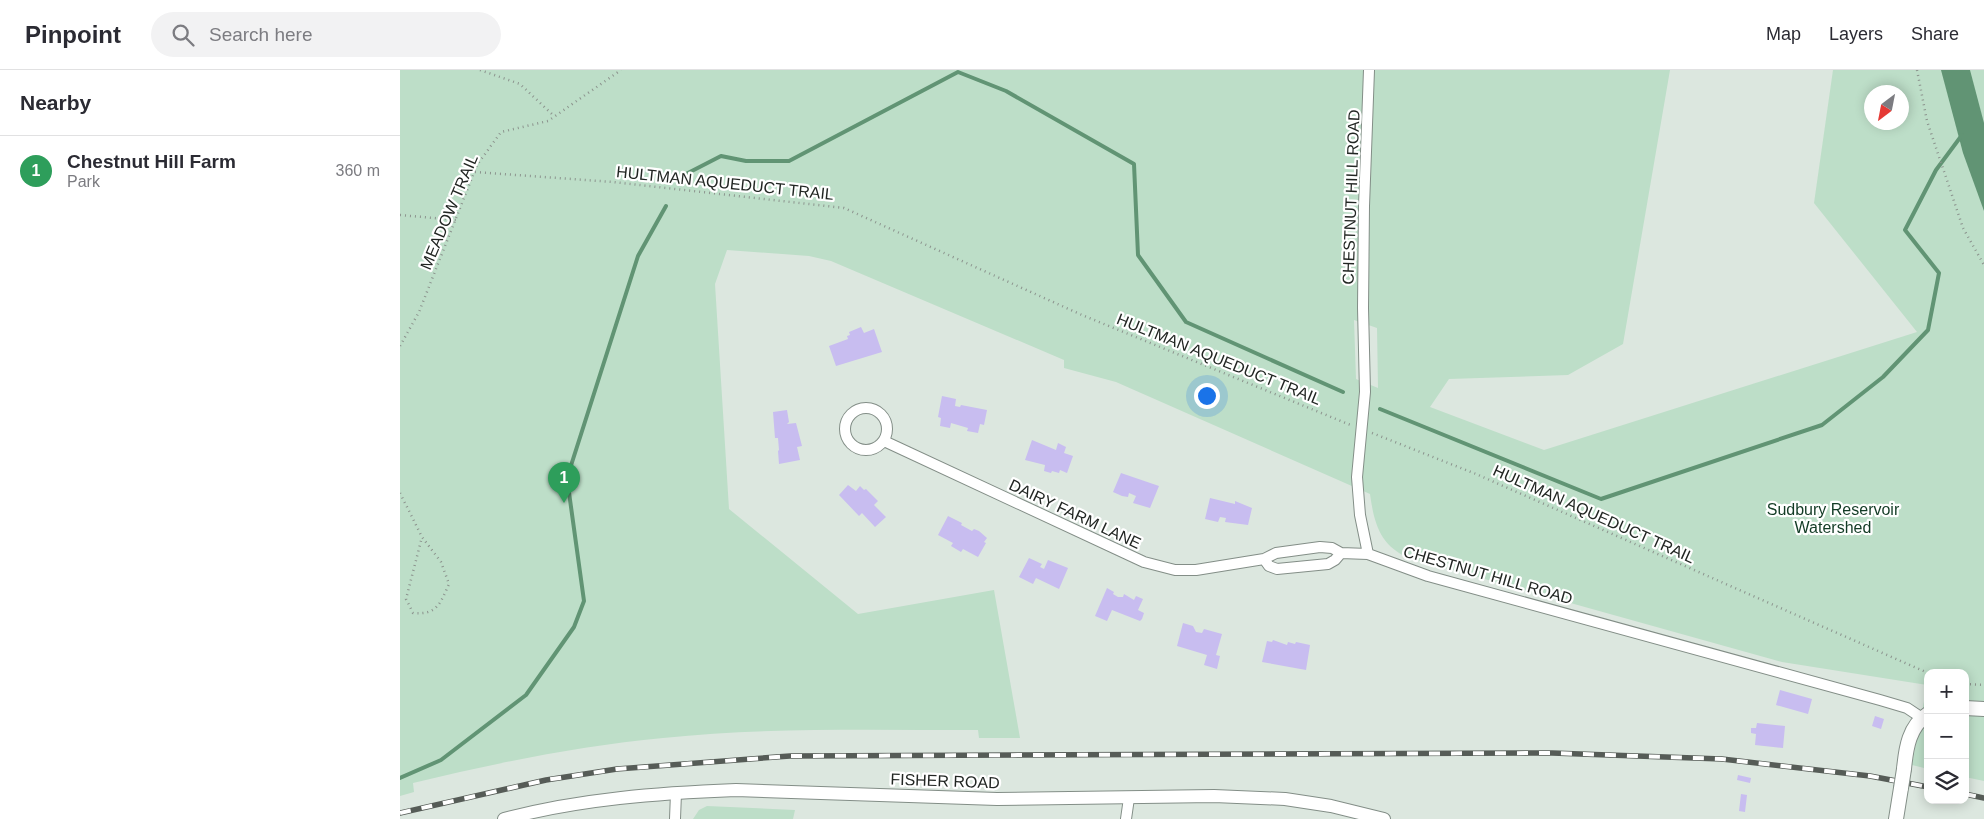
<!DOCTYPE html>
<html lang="en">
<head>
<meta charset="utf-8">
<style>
  :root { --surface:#fff; --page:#f2f2f3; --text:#2b2b33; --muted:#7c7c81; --line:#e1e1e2; --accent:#845cd6 }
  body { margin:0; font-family:Helvetica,sans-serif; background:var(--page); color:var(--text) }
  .controls { position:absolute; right:15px; bottom:15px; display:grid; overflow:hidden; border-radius:10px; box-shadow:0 2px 12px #0003 }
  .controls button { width:45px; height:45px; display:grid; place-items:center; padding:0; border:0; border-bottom:1px solid var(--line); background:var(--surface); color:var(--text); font:25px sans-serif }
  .compass { position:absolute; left:1464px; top:15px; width:45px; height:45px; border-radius:50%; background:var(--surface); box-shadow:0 2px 12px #0003; rotate:212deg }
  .you { position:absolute; left:806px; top:325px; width:18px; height:18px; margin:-12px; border:4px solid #fff; border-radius:50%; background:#1a73e8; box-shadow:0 0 0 8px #1a73e833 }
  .badge { display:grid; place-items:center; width:32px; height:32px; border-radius:50%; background:var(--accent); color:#fff; font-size:16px; font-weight:700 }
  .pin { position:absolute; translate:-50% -41px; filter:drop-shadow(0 1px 2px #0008) }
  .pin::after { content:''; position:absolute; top:26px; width:18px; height:15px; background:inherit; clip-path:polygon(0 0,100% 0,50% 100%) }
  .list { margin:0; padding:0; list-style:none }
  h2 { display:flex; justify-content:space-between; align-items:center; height:65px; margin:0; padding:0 20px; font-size:21px }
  h2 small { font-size:16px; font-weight:400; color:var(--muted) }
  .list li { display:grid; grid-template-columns:32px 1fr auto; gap:15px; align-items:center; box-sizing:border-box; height:70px; padding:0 20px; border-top:1px solid var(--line) }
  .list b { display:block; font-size:19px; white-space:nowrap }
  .list p { margin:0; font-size:16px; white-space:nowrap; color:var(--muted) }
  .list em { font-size:16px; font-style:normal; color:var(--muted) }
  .icon { flex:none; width:28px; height:28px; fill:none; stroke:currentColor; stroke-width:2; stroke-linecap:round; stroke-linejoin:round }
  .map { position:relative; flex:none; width:1584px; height:749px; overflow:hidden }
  header { display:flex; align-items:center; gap:30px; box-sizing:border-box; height:70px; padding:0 25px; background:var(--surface); border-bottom:1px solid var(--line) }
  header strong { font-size:24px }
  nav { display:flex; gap:28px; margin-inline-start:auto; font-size:18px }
  .search { width:350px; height:45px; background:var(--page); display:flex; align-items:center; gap:12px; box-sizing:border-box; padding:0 18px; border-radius:28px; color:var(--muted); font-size:19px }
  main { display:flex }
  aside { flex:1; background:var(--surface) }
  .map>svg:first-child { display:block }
  .green { fill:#bddec8; fill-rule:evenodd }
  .water { fill:#619474 }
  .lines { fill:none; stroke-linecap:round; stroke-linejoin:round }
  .stream { stroke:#619474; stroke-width:4 }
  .building { fill:#c8bdf0 }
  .minor-casing { stroke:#838e87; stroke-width:12 }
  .tertiary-casing { stroke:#838e87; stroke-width:14 }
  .secondary-casing { stroke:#838e87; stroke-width:16 }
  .path { stroke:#8c948e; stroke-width:2.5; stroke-dasharray:1 4; stroke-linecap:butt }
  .minor { stroke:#fff; stroke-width:10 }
  .tertiary { stroke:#fff; stroke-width:12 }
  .secondary { stroke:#fff; stroke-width:14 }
  .rail-casing { stroke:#565c57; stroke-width:5.5 }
  .rail { stroke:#fff; stroke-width:4; stroke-dasharray:11; stroke-linecap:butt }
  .secondary-bridge-casing { stroke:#838e87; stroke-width:16; stroke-linecap:butt }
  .secondary-bridge { stroke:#fff; stroke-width:14 }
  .labels { text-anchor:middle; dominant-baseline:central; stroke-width:4.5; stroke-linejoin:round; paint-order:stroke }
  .street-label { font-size:16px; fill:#222623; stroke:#fff }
  .park-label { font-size:16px; fill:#123b25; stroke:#fff }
</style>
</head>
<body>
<header>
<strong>Pinpoint</strong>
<div class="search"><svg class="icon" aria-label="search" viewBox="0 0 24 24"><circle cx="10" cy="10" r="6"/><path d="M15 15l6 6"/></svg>Search here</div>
<nav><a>Map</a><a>Layers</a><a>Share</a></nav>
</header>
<main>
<aside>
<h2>Nearby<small></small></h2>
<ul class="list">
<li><span class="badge" style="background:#2e9e5b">1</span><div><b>Chestnut Hill Farm</b><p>Park</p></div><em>360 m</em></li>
</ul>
</aside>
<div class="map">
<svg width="1584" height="749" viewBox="0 0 1584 749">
  <rect width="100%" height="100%" fill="#dce7df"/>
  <!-- green -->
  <path class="green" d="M0 0H1270L1223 274 1168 305 1049 309 1030 337 1144 380 1517 262 1414 133 1433 0H1584V711L1565 707V603H1528V699L1512 695 1527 615 1382 592 1009 488C980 476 974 453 970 424L716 312 664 298V290L431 191 409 186 327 180 315 214 329 439 458 544 594 520 620 668H579L578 660C473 660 368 657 263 668 179 676 96 693 13 713L14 722 0 726ZM1472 22H1502V52H1472ZM954 250 977 258 978 318 956 309Z
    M307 736 395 740 393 749H293L299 740Z"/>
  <!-- water -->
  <path class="water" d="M1541 0H1570L1584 53V141L1563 83Z"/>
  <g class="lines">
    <!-- stream -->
    <path class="stream" d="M286 104 321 86 346 91H389L558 2 606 21 734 94 738 185 786 252 943 322
      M980 339 1201 429 1422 355 1483 307 1528 260 1539 203 1505 160 1536 100 1562 65
      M0 708 41 690 126 625 174 557 184 531 167 408 238 186 266 136"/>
  </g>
  <!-- building -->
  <path class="building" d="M461 257 464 263 474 259 482 282 436 296 429 276 448 269 447 266 450 265 449 262Z
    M542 326 556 329 555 336 560 337 561 335 587 340 584 355 580 354 578 363 567 361 568 358 551 353 550 358 540 356 541 348 538 347Z
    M387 340 389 352 387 354 396 353 402 376 397 377 400 390 379 394 378 381 379 380 378 368H375L373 342Z
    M632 370 656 380 658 373 666 377 664 383 673 386 667 403 660 400 659 403 652 401 651 403 644 401 645 395 625 390Z
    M721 403 759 416 750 438 733 433 736 426 729 423 728 427 722 426 713 422Z
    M448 415 456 421 460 416 464 420 466 419 478 431 474 435 486 447 475 457 462 443 459 446 439 425Z
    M810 428 835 434V431L852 438 848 455 825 452 826 448 820 447 818 452 805 449Z
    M548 446 562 453 561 455 572 461 574 459 579 461 587 468 584 472 586 473 578 487 563 479 561 482 551 476 553 473 538 465Z
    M629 488 642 494 640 497 644 499 648 490 668 498 659 519 636 508 633 514 619 507Z
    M707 518 714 522 713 524 718 527H723L724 524 734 530 736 526 743 529 738 540 744 543 742 549 740 551 712 540 707 551 695 546Z
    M783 553 793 556 796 562 802 563 804 559 822 564 816 585 820 586 817 599 804 595 807 585 777 576Z
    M873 570 887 575 888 572 895 574 896 572 910 575 906 600 862 592 867 571 872 572Z
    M1380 620 1412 629 1408 644 1376 635Z
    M1475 646 1484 649 1481 659 1472 656Z
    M1357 653 1385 656 1383 678 1355 675 1356 664 1351 663V658H1356Z
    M1338 705 1351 708 1350 713 1337 710Z
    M1341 724 1347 725 1345 742 1339 741Z"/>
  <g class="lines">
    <!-- minor casing -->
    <g class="minor-casing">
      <path id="minor" d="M445 359a21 21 0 1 1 42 0a21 21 0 1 1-42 0Z
        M484 371 744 492 775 500H796L864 489
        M941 483 935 490 928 494 877 499 869 496 864 489 876 483 920 477 932 478 941 483 968 484 1028 506 1480 630 1507 638 1522 648
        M968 484 960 445 957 407 965 322 963 238 964 136 969 0
        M275 749 276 723
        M726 749 729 728"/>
    </g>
    <!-- tertiary casing -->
    <g class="tertiary-casing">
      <path id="tertiary" d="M104 749C179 729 259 723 336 720L597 729 814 726 885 729 931 736 984 749"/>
    </g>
    <!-- secondary casing -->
    <g class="secondary-casing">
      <path id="secondary" d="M1565 638 1584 639
        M1504 699C1506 678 1509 656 1528 644
        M1496 749 1501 718"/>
    </g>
    <!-- path -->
    <path class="path" d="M80 0 120 14 154 46
      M1517 0 1527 51 1563 158 1584 195
      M75 102 213 112 444 138 682 245 953 356
      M0 145 56 150
      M0 276 19 242 77 95 101 62 148 51 221 0
      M972 363 1076 404 1528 603
      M0 423 22 467 41 492 49 514C40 534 37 545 13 543L6 529 22 467
      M1565 614 1584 615"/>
    <!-- minor -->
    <use href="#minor" class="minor"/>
    <!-- tertiary -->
    <use href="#tertiary" class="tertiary"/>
    <!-- secondary -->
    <use href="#secondary" class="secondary"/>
    <!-- rail casing -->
    <g class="rail-casing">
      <path id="rail" d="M1565 724 1584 728
        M0 743 146 710 217 699 390 686 1152 683 1322 689 1470 706 1528 717"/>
    </g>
    <!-- rail -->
    <use href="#rail" class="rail"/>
    <!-- secondary-bridge casing -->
    <g class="secondary-bridge-casing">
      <path id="secondary-bridge" d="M1501 718 1504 699"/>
    </g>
    <!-- secondary-bridge -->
    <use href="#secondary-bridge" class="secondary-bridge"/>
  </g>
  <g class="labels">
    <!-- street labels -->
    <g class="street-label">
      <text transform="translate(325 113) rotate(6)">HULTMAN AQUEDUCT TRAIL</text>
      <text transform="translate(951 127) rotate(-88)">CHESTNUT HILL ROAD</text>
      <text transform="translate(49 142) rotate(-67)">MEADOW TRAIL</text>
      <text transform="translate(819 289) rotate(22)">HULTMAN AQUEDUCT TRAIL</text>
      <text transform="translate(675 444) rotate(25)">DAIRY FARM LANE</text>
      <text transform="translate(1194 444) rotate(24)">HULTMAN AQUEDUCT TRAIL</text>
      <text transform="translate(1088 505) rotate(16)">CHESTNUT HILL ROAD</text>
      <text transform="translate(545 711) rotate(2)">FISHER ROAD</text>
    </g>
    <!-- park labels -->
    <g class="park-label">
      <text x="1433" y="439">Sudbury Reservoir<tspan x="1433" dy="18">Watershed</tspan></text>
    </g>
  </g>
</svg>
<div class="controls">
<button>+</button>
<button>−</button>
<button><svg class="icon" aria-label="layers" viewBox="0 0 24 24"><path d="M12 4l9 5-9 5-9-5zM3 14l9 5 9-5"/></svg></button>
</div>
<svg class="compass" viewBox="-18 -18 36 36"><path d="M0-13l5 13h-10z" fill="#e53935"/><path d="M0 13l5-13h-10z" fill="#7c7c81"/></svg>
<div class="you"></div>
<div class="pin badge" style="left:164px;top:433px;background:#2e9e5b">1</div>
</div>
</main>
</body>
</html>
